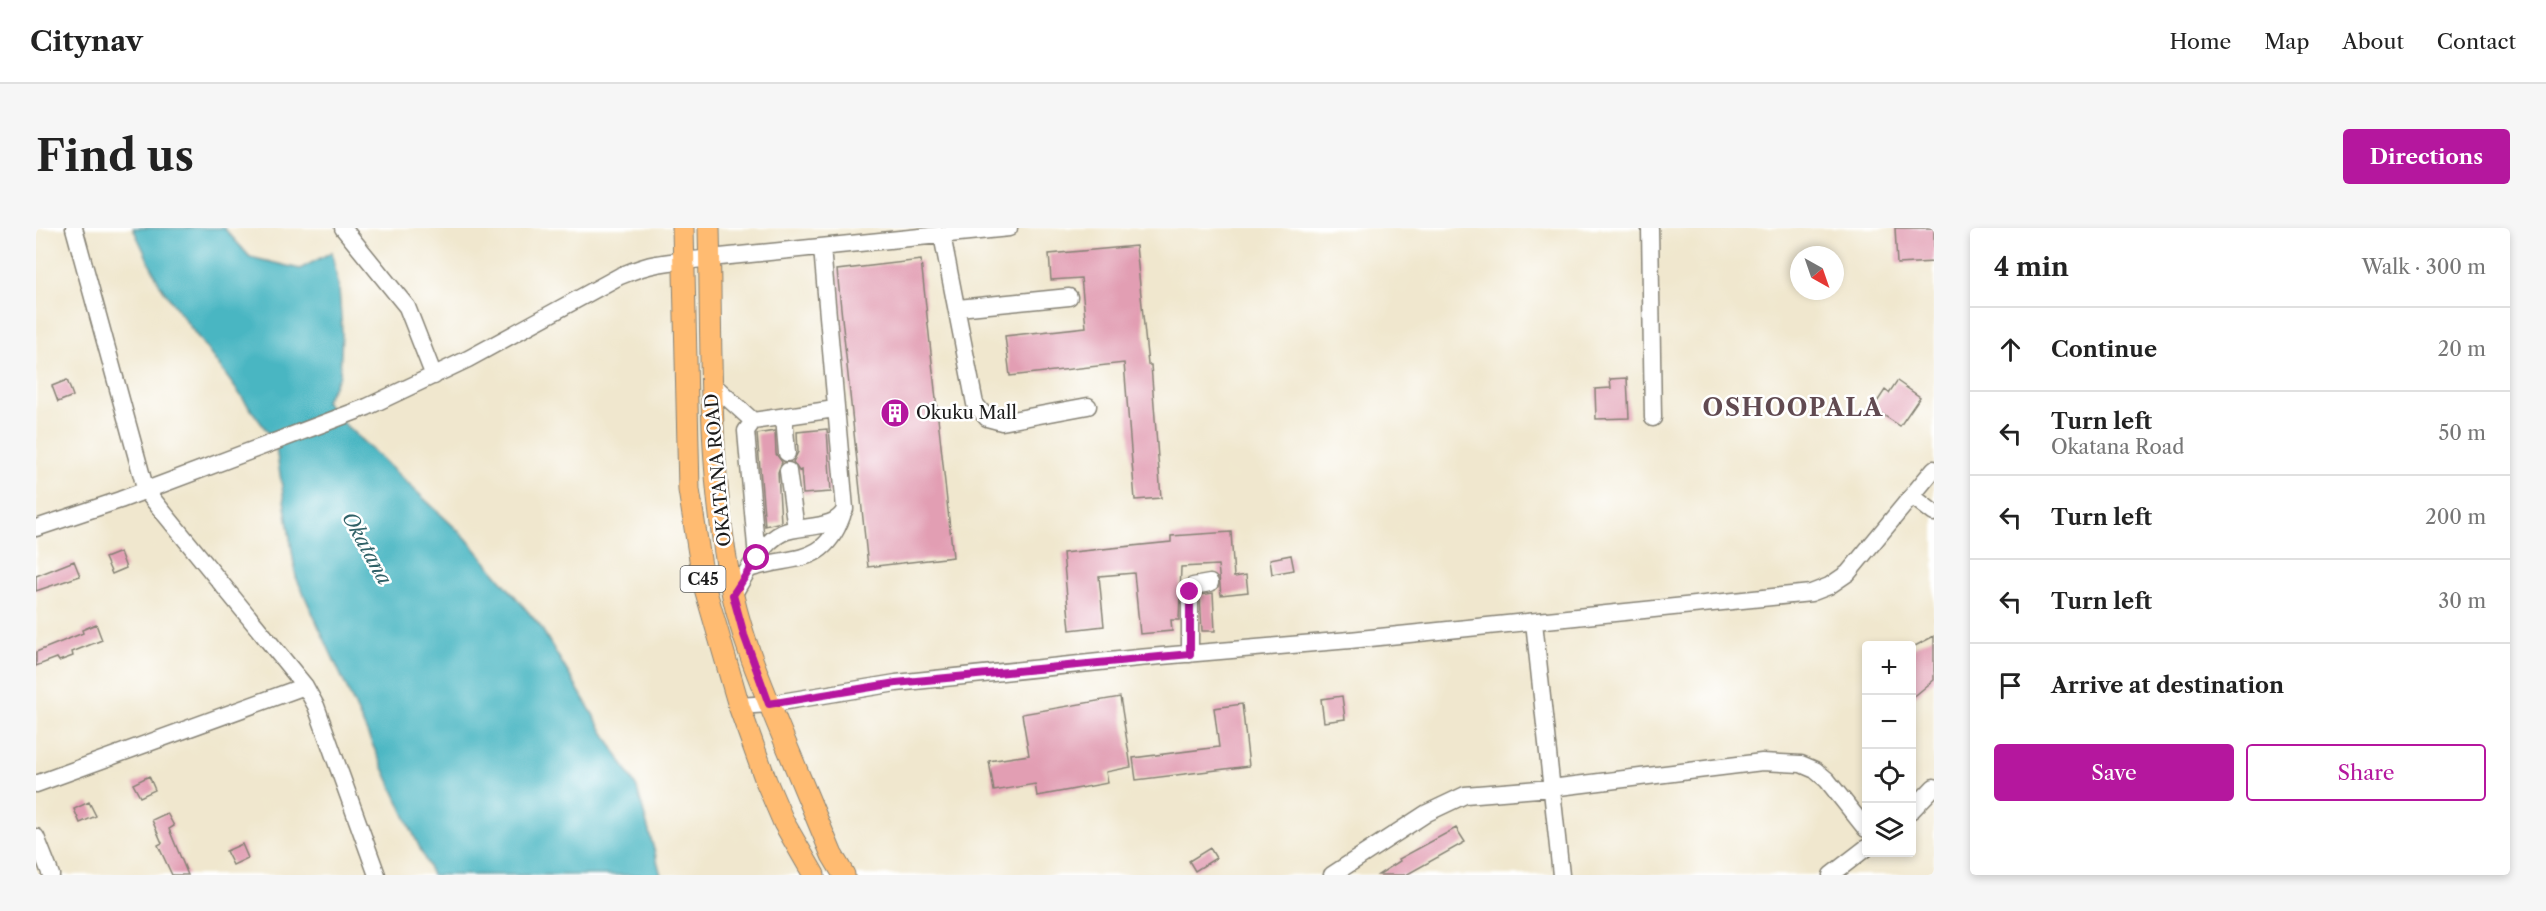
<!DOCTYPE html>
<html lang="en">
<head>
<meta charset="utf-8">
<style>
  :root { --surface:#fff; --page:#f6f6f6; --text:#222; --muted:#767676; --line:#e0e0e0; --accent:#b5179e }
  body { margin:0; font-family:"Libre Caslon Text",serif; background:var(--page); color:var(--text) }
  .controls { position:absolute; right:18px; bottom:18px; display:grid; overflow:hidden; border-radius:6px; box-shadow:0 3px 9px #0003 }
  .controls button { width:54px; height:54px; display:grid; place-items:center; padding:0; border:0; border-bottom:2px solid var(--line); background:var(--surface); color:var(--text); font:30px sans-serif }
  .compass { position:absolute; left:1754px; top:18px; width:54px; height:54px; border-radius:50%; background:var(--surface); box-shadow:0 3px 9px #0003; rotate:140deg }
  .stop { position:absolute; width:18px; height:18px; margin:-14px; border:4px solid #b5179e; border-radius:50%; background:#fff }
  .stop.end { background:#b5179e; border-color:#fff; box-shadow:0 2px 6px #0008 }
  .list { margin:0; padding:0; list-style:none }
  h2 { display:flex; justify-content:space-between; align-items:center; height:78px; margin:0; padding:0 24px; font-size:26px }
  h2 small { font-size:20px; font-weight:400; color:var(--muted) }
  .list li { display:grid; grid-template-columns:39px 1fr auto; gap:18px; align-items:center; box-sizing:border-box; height:84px; padding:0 24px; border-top:2px solid var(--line) }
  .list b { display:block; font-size:22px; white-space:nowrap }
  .list p { margin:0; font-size:20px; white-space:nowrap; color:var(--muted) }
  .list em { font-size:20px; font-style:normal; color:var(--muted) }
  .actions { display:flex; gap:12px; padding:18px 24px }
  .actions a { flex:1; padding:14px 0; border:2px solid var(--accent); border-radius:6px; text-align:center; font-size:21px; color:var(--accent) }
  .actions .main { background:var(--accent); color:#fff }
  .icon { flex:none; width:33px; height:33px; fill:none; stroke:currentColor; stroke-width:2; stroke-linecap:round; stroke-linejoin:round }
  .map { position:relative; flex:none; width:1898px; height:647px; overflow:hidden; border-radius:6px }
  header { display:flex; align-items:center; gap:36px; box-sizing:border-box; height:84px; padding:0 30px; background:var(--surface); border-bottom:2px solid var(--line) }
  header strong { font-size:28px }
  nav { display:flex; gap:33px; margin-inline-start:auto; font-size:21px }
  .intro { display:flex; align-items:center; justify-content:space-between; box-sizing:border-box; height:144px; padding:0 36px }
  h1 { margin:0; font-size:42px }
  .button { padding:15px 27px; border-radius:6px; background:var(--accent); color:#fff; font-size:21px; font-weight:700 }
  main { display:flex; gap:36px; padding:0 36px }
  aside { flex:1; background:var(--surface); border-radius:6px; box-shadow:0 3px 9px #0003 }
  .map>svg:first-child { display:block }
  .water { fill:#48b6c2; stroke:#32696f; stroke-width:1.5 }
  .building { fill:#e29eb3 }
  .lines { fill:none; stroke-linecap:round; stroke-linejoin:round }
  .minor-casing { stroke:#868275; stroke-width:19 }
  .major-casing { stroke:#868275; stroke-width:23 }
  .minor { stroke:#fff; stroke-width:16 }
  .major { stroke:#ffbb71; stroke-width:21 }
  .route { stroke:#b5179e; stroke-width:8 }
  .labels { text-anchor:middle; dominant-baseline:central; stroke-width:5; stroke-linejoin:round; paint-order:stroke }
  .shield { fill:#fff; stroke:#606060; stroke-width:1.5 }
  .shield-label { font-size:16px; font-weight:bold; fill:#1c1c1c }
  .poi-label { font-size:18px; fill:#1c1c1c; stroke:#fff; text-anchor:start }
  .street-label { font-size:18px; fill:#1c1c1c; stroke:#fff }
  .water-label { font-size:20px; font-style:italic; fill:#306167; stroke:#fff }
  .district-label { font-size:24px; font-weight:bold; letter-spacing:1.5px; fill:#614a51; stroke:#fff }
</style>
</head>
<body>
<header>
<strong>Citynav</strong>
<nav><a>Home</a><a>Map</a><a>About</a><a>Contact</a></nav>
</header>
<div class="intro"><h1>Find us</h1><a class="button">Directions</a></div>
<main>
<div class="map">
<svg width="1898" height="647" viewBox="0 0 1898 647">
  <rect width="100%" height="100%" fill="#fff"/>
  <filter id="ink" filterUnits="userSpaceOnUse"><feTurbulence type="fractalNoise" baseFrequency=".0167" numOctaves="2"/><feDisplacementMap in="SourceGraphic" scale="12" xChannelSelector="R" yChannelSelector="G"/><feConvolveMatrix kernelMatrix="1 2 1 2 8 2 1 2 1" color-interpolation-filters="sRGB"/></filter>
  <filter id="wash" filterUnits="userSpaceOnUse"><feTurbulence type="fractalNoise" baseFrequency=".008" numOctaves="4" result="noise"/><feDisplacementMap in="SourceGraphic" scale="24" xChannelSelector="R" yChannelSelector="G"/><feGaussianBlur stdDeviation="1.35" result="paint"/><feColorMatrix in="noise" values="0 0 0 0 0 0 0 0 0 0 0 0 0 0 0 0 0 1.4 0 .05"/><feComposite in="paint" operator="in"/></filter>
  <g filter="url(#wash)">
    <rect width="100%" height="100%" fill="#f0e7ce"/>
    <!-- water -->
    <path class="water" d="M97 0H188L214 29 264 41 296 24 303 60 306 104 304 147 289 173 302 190 430 310 504 398 601 560 625 647H396L260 349 239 214 125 59Z"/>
    <g id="blocks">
      <!-- building -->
      <path class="building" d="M1859 0H1898V34L1861 36Z
        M1100 18 1112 137H1115L1125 270 1099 272 1088 135 974 148 969 108 1050 99 1045 50 1015 52 1013 26Z
        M885 32 917 329 832 339 801 42Z
        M1591 150 1593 190 1560 191 1559 161 1575 160 1574 151Z
        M31 152 37 168 22 174 16 158Z
        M1861 153 1884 169 1864 198 1837 180 1849 162 1853 165Z
        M791 201 795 264 767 266 765 242 763 243 757 234 762 224 761 204Z
        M739 203 740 226 746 234 742 244 745 294 729 298 721 206Z
        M1195 304 1198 349 1210 347 1212 364 1185 367 1182 337 1145 339 1143 392H1135L1136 403 1104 406 1098 345 1063 348 1068 398 1034 402 1027 325 1135 314V308Z
        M84 324 90 340 76 346 69 330Z
        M1255 327 1258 342 1236 346 1234 331Z
        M38 333 44 348 0 363V348Z
        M1177 365 1179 403H1166L1164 367Z
        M60 396 66 412 36 424 37 428 23 433 21 430 0 438V424L47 405 46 402Z
        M1898 408V452L1875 471V420Z
        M1306 468 1309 491 1288 494 1285 471Z
        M1084 469 1095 539 1070 544 1072 555 1001 568 999 556 958 563 953 533 993 527 986 486Z
        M1206 476 1213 538 1100 552 1097 530 1183 519 1178 480Z
        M113 548 119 562 104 569 97 556Z
        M53 574 60 588 44 595 38 581Z
        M131 585 138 598 133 601 152 647H136L122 617 126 615 116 592Z
        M1420 600 1429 614 1370 647H1342L1364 633 1363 631Z
        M206 616 212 630 197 637 190 623Z
        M1174 620 1180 630 1159 643 1153 633Z"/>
    </g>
  </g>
  <g filter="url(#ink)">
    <use href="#blocks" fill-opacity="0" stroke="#868275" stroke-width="1.5"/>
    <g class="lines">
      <!-- minor casing -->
      <g class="minor-casing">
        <path id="minor" d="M38 0 110 263 269 458 280 478 341 647
          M307 0 371 79 398 148
          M1614 0 1617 190
          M906 7 939 176 951 190 966 194 1052 178
          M922 80 1033 69
          M674 154 717 193
          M748 189 751 225
          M752 243 760 301
          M1876 268 1898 285
          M0 300 84 272 331 179 432 131 584 48C596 43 608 38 621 36 638 32 656 33 674 30L973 0
          M721 330 710 203 717 193 799 181
          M713 341C757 326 787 340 806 288
          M697 367C708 349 726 314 746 305 765 296 800 303 809 281L786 20
          M1498 394 1525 647
          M1154 426V364L1157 358 1174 355
          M703 478 733 476 860 455 1102 430 1314 412 1775 365 1793 358 1812 345 1898 241
          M0 556 269 458
          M1876 582 1898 559
          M0 609 15 647
          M1296 647 1391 585 1429 567 1515 560 1726 534 1765 536 1779 542 1791 552 1830 601
          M1795 647 1830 620"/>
      </g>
      <!-- major casing -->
      <g class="major-casing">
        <path id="major" d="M647 0 653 262 668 357 703 478 730 553 748 595 778 647
          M673 0C676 123 671 247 697 368 707 413 725 455 742 497 760 541 778 584 796 627L808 647"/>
      </g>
      <!-- minor -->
      <use href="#minor" class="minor"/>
      <!-- major -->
      <use href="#major" class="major"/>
    </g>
  </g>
  <g class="lines" filter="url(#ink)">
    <!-- route -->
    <path class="route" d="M721 330 697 367 708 407 733 476 860 455 1154 426V364"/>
  </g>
  <!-- icons -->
  <defs>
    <g id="building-disc" transform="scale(1.5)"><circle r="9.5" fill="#b5179e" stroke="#fff"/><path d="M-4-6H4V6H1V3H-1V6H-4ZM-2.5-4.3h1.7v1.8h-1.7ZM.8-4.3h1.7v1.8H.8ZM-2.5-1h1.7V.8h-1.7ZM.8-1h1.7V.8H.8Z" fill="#fff"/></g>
  </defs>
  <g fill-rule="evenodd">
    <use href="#building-disc" x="859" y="185"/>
  </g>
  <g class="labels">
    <!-- shield labels -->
    <rect class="shield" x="644.5" y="338" width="45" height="26" rx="4.5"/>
    <g class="shield-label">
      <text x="667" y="351">C45</text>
    </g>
    <!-- poi labels -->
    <g class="poi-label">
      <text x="880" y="185">Okuku Mall</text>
    </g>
    <!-- street labels -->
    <g class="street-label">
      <text transform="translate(682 242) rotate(-95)">OKATANA ROAD</text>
    </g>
    <!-- water labels -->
    <g class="water-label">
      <text transform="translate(331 320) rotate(61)">Okatana</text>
    </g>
    <!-- district labels -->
    <g class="district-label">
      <text x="1757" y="179">OSHOOPALA</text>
    </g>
  </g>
</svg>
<div class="controls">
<button>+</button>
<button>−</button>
<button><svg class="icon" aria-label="locate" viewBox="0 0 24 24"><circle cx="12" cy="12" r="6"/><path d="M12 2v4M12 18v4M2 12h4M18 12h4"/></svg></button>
<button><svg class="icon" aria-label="layers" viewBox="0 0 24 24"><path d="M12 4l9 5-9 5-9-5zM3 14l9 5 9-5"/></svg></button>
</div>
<svg class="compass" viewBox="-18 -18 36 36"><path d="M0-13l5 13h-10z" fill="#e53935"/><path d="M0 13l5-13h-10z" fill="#767676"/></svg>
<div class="stop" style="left:721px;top:330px"></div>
<div class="stop end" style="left:1154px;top:364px"></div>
</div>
<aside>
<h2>4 min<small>Walk · 300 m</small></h2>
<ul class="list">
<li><svg class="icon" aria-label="ahead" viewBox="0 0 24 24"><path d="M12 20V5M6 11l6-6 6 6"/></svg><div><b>Continue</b></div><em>20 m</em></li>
<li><svg class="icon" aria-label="left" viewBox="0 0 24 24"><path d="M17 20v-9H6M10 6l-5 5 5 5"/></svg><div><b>Turn left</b><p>Okatana Road</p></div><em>50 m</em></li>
<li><svg class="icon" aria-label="left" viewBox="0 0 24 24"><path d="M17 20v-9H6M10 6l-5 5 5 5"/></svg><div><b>Turn left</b></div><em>200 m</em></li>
<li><svg class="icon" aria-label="left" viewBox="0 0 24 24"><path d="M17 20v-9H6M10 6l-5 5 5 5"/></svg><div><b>Turn left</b></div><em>30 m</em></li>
<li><svg class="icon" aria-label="arrive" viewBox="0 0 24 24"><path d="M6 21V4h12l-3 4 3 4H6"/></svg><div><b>Arrive at destination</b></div></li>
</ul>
<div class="actions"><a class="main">Save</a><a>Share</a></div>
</aside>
</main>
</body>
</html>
